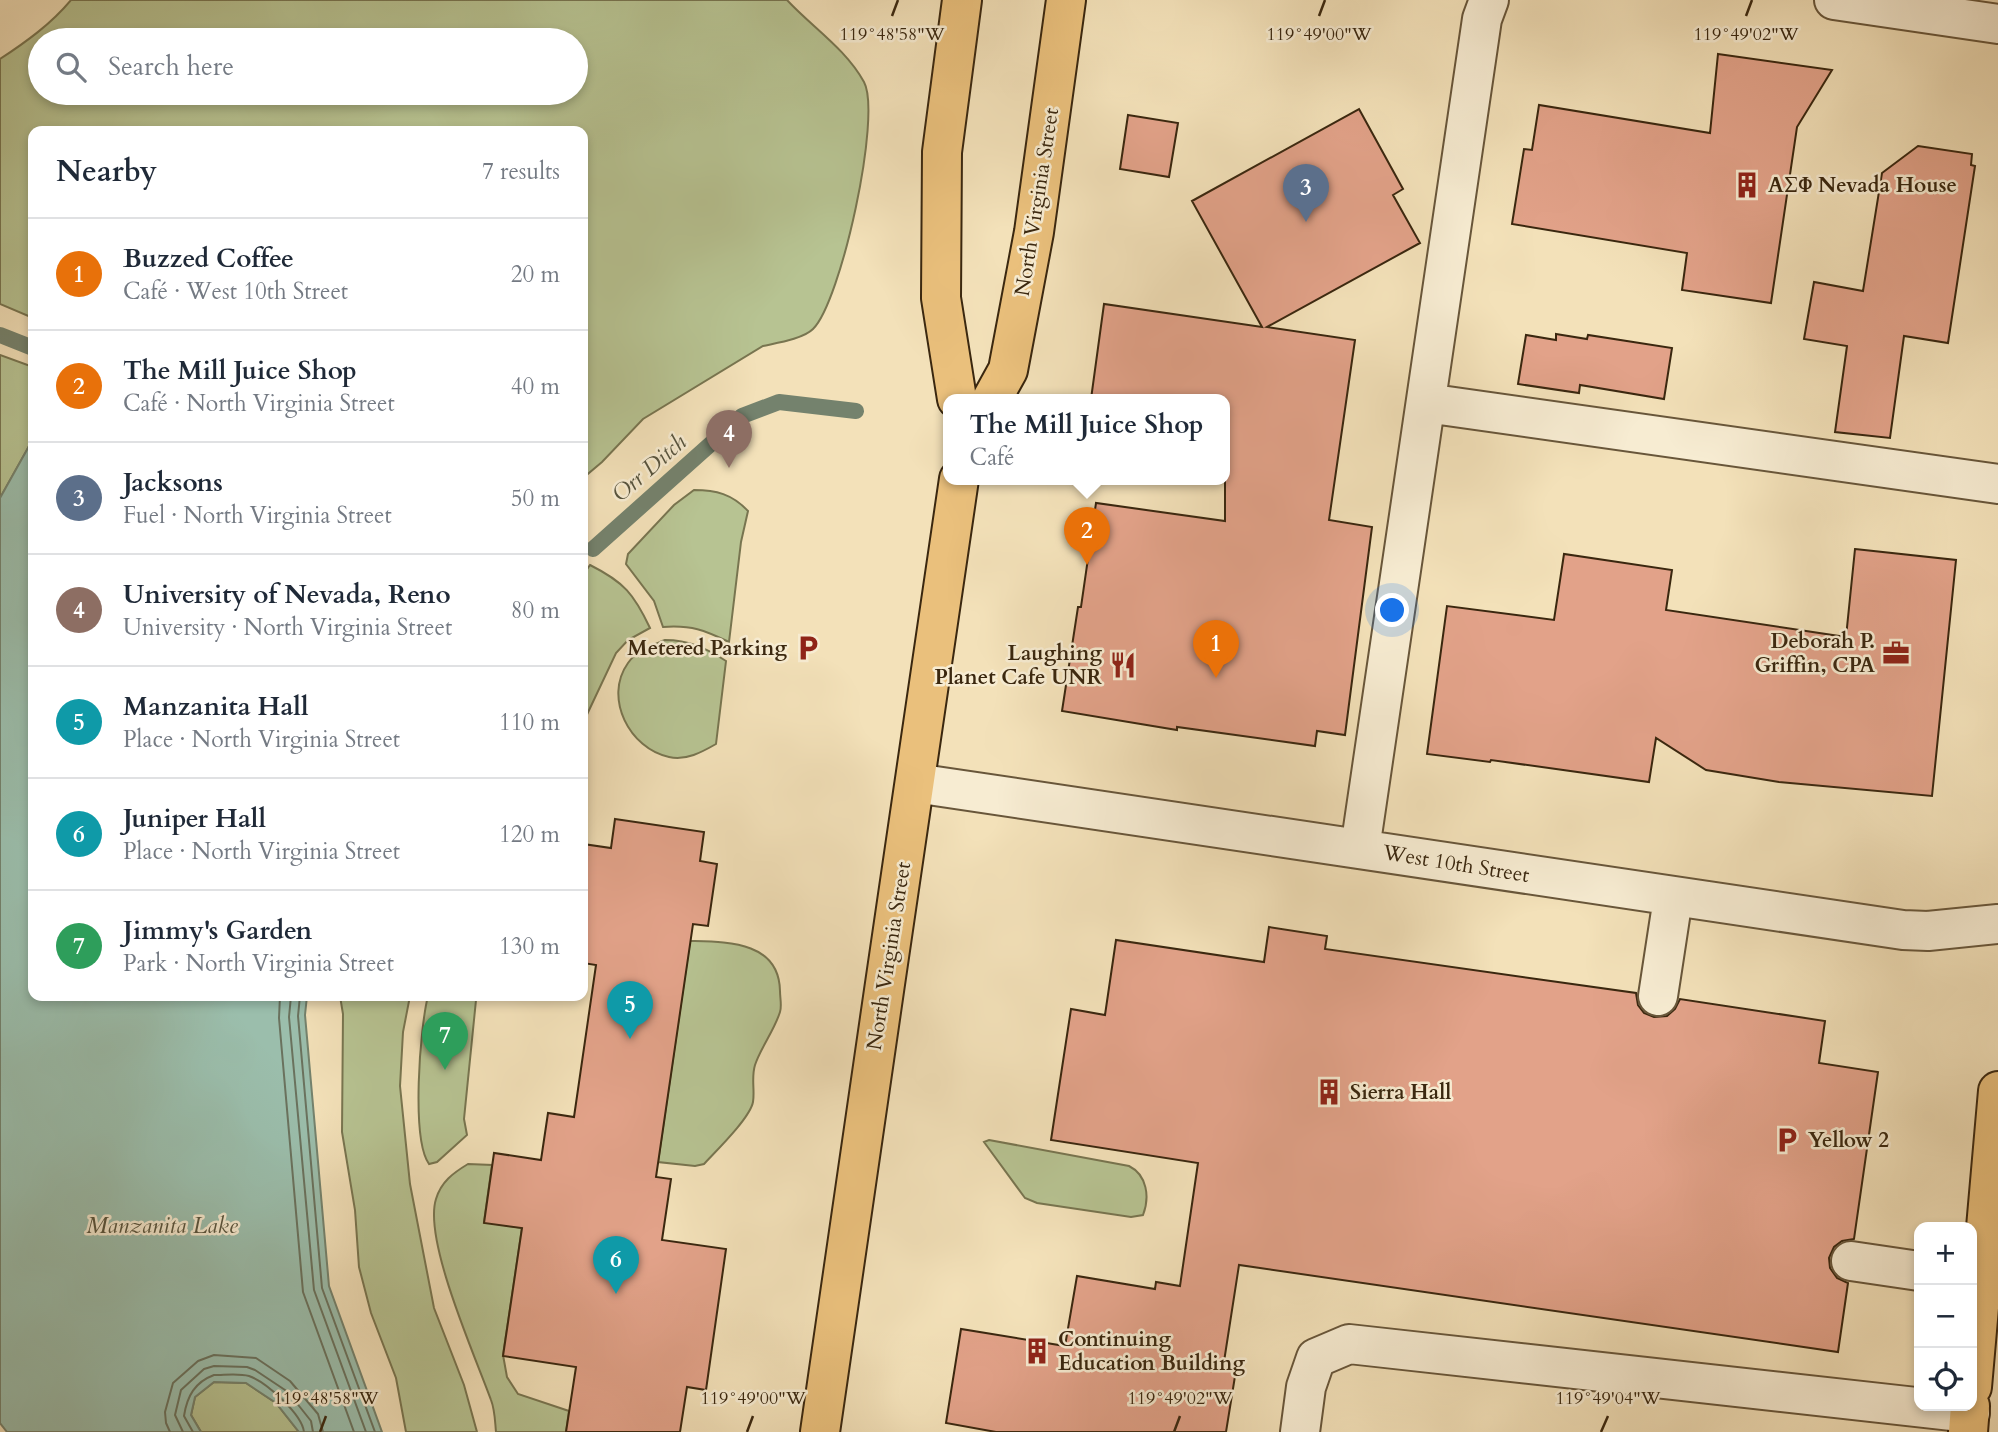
<!DOCTYPE html>
<html lang="en">
<head>
<meta charset="utf-8">
<style>
  :root { --surface:#fff; --page:#f2f2f3; --text:#1f2937; --muted:#747a83; --line:#e0e1e3; --accent:#2563eb }
  body { margin:0; font-family:Cardo,serif; background:var(--page); color:var(--text) }
  .controls { position:absolute; right:21px; bottom:21px; display:grid; overflow:hidden; border-radius:14px; box-shadow:0 4px 10px #0003 }
  .controls button { width:63px; height:63px; display:grid; place-items:center; padding:0; border:0; border-bottom:2px solid var(--line); background:var(--surface); color:var(--text); font:35px sans-serif }
  .you { position:absolute; left:1393px; top:611px; width:24px; height:24px; margin:-18px; border:5px solid #fff; border-radius:50%; background:#1a73e8; box-shadow:0 0 0 10px #1a73e833 }
  .badge { display:grid; place-items:center; width:46px; height:46px; border-radius:50%; background:var(--accent); color:#fff; font-size:23px; font-weight:700 }
  .pin { position:absolute; translate:-50% -58px; filter:drop-shadow(0 2px 4px #0008) }
  .pin::after { content:''; position:absolute; top:37px; width:24px; height:21px; background:inherit; clip-path:polygon(0 0,100% 0,50% 100%) }
  .popup { position:absolute; left:943px; top:394px; width:287px; height:91px; box-sizing:border-box; display:grid; place-content:center; border-radius:14px; background:var(--surface); filter:drop-shadow(0 2px 5px #0005); font-size:23px; white-space:nowrap; color:var(--muted) }
  .popup b { font-size:26px; color:var(--text) }
  .popup::after { content:''; position:absolute; left:50%; top:100%; margin-left:-14px; border:14px solid transparent; border-top-color:var(--surface) }
  .list { margin:0; padding:0; list-style:none }
  h2 { display:flex; justify-content:space-between; align-items:center; height:91px; margin:0; padding:0 28px; font-size:30px }
  h2 small { font-size:23px; font-weight:400; color:var(--muted) }
  .list li { display:grid; grid-template-columns:46px 1fr auto; gap:21px; align-items:center; box-sizing:border-box; height:112px; padding:0 28px; border-top:2px solid var(--line) }
  .list b { display:block; font-size:26px; white-space:nowrap }
  .list p { margin:0; font-size:23px; white-space:nowrap; color:var(--muted) }
  .list em { font-size:23px; font-style:normal; color:var(--muted) }
  .icon { flex:none; width:38px; height:38px; fill:none; stroke:currentColor; stroke-width:2; stroke-linecap:round; stroke-linejoin:round }
  .map { position:relative; flex:none; width:1998px; height:1432px; overflow:hidden }
  .search { position:absolute; background:var(--surface); box-shadow:0 4px 10px #0003; left:28px; top:28px; width:560px; height:77px; display:flex; align-items:center; gap:18px; box-sizing:border-box; padding:0 24px; border-radius:38px; color:var(--muted); font-size:26px }
  .panel { position:absolute; background:var(--surface); box-shadow:0 4px 10px #0003; left:28px; top:126px; width:560px; height:875px; border-radius:14px }
  .map>svg:first-child { display:block }
  .green { fill:#b7c392; stroke:#787550; stroke-width:2; fill-rule:evenodd }
  .water { fill:#9bbeac; stroke:#74826d; stroke-width:2 }
  .lines { fill:none; stroke-linecap:round; stroke-linejoin:round }
  .shore { stroke:#6a725e; stroke-width:2 }
  .stream { stroke:#74826d; stroke-width:16 }
  .building { fill:#e2a289; stroke:#3a270f; stroke-width:2 }
  .minor-casing { stroke:#68563a; stroke-width:42 }
  .major-casing { stroke:#3a270f; stroke-width:42 }
  .minor { stroke:#f7ecd2; stroke-width:38 }
  .major { stroke:#eac07c; stroke-width:38 }
  .ticks { fill:none; stroke:#3a270f; stroke-width:2.5 }
  .labels { text-anchor:middle; dominant-baseline:central; stroke-width:5; stroke-linejoin:round; paint-order:stroke }
  .poi-label { font-size:21px; font-weight:bold; fill:#3a270f; stroke:#f7ecd2; text-anchor:start }
  .street-label { font-size:21px; fill:#3a270f; stroke:#f7ecd2 }
  .water-label { font-size:23px; font-style:italic; fill:#57543e; stroke:#f7ecd2 }
  .ticks-label { font-size:18px; text-anchor:middle; fill:#3a270f; stroke:#f7ecd2; stroke-width:5; stroke-linejoin:round; paint-order:stroke }
</style>
</head>
<body>
<div class="map">
<svg width="1998" height="1432" viewBox="0 0 1998 1432">
  <rect width="100%" height="100%" fill="#f3e1b9"/>
  <filter id="stains"><feTurbulence type="fractalNoise" baseFrequency=".00286" numOctaves="4"/><feColorMatrix values="0 0 0 0 .2 0 0 0 0 .09 0 0 0 0 .02 0 0 0 .5 -.17"/></filter>
  <radialGradient id="worn" r=".72"><stop offset=".6" stop-color="#630" stop-opacity="0"/><stop offset="1" stop-color="#630" stop-opacity=".3"/></radialGradient>
  <!-- green -->
  <path class="green" d="M71 0H787C812 27 846 49 864 82 882 115 841 302 813 329 803 339 776 343 763 346L643 419 602 462 583 478V131H33V318L0 304V59C26 42 51 24 71 0ZM40 40H576V93H40Z
    M0 355 33 367V439L0 498Z
    M694 490C716 490 732 494 748 511L741 542 729 642C704 630 692 625 663 627L654 601 626 564 628 554 674 505Z
    M590 565C624 582 634 594 650 628L628 640 616 653 583 723V575Z
    M665 640C689 640 706 648 726 661L716 744C702 752 686 761 669 757 630 749 603 698 628 663 637 650 651 646 665 640Z
    M690 941C727 942 779 941 780 991 780 998 782 1006 780 1012 774 1031 761 1047 755 1065 751 1078 755 1090 753 1102 750 1118 716 1151 704 1164L695 1166 658 1162Z
    M340 996H410L403 1032 400 1086 410 1184 434 1308 464 1385 477 1432H406L396 1378 371 1313 359 1267 355 1210 342 1132 343 1014Z
    M428 996H475L476 1000 464 1119 467 1135 437 1162 429 1164C411 1139 420 1027 428 996Z
    M989 1140 1129 1166C1147 1175 1150 1197 1143 1215L1131 1217 1037 1203 1025 1198 984 1142Z
    M468 1164 492 1165 484 1222 522 1228 503 1355 507 1377 518 1394 569 1411 566 1432H496C495 1422 495 1410 491 1400 476 1358 423 1240 436 1199 441 1182 453 1173 468 1164Z
    M214 1382 246 1383 276 1403 299 1432H201L191 1415 195 1397Z"/>
  <!-- water -->
  <path class="water" d="M33 439V996H307L305 1015 329 1286 382 1432H299L276 1403 246 1383 214 1382 195 1397 191 1415 201 1432H7L0 1423V498Z"/>
  <g class="lines">
    <!-- shore -->
    <path class="shore" d="M280 996 279 1018 303 1292 354 1432
      M291 996 289 1017 314 1290 366 1432
      M300 996 298 1016 322 1288 375 1432
      M170 1432 166 1423 165 1412 173 1383 198 1361 214 1355 256 1358 290 1381 318 1414 323 1432
      M183 1432 175 1415 181 1390 204 1369 214 1366 247 1367 255 1370 288 1392 311 1421 313 1432
      M193 1432 184 1416C187 1396 195 1382 214 1375 225 1375 239 1373 249 1376 266 1382 302 1414 304 1432"/>
    <!-- stream -->
    <path class="stream" d="M0 335 33 348
      M593 549 742 416 779 402 856 411"/>
  </g>
  <!-- building -->
  <path class="building" d="M1718 54 1832 70 1797 127 1771 303 1682 290 1687 253 1512 224 1524 149 1532 150 1539 105 1710 133Z
    M1359 109 1403 189 1393 195 1420 243 1267 327 1355 340 1329 520 1372 527 1345 735 1317 731 1315 746 1177 727V730L1062 711 1078 607H1081L1096 503 1225 521V399H1091L1104 304 1262 327 1192 201Z
    M1128 115 1178 123 1169 177 1120 169Z
    M1918 146 1972 154 1971 165 1975 166 1948 343 1904 336 1890 438 1835 432 1847 346 1804 339 1814 282 1863 291 1882 173Z
    M1556 334 1587 339 1588 335 1672 348 1664 399 1580 385 1579 393 1518 384 1526 335 1556 340Z
    M1855 549 1956 560 1932 796 1779 782 1706 770 1656 738 1649 782 1491 760 1490 762 1427 754 1447 606 1554 620 1564 554 1672 570 1666 610 1846 637Z
    M615 819 704 832 700 861 717 864 708 926 693 924 656 1177 671 1179 662 1240 726 1249 706 1390 687 1387 680 1432H566L576 1367 503 1356 522 1228 484 1223 494 1153 541 1160 548 1113 574 1117 596 965 583 963V844L611 848Z
    M1269 927 1327 936 1325 949 1636 993 1638 1005 1644 1013 1654 1017 1667 1016 1675 1009 1680 999 1825 1021 1819 1063 1878 1072 1854 1239 1842 1241 1834 1247 1829 1258 1830 1268 1837 1278 1848 1283 1838 1352 1239 1265 1223 1368 1236 1370 1226 1432H996L946 1423 961 1329 1065 1346 1077 1276 1155 1289 1156 1282 1180 1286 1198 1163 1051 1140 1071 1009 1105 1015 1116 940 1264 962Z"/>
  <g class="lines">
    <!-- minor casing -->
    <g class="minor-casing">
      <path id="minor" d="M1834 0 1998 24
        M1426 403 1998 484
        M915 783 1903 930 1928 931 1998 924
        M1360 849 1482 19 1489 0
        M1658 996 1673 898
        M1851 1261 1919 1271
        M1300 1432 1306 1387 1316 1358 1349 1344 1970 1413"/>
    </g>
    <!-- major casing -->
    <g class="major-casing">
      <path id="major" d="M957 399 941 298 942 152 962 0
        M992 399 1008 370 1034 232 1066 0
        M1972 1387 1998 1091
        M820 1432C866 1114 912 797 959 479
        M1968 1432 1970 1406"/>
    </g>
    <!-- minor -->
    <use href="#minor" class="minor"/>
    <!-- major -->
    <use href="#major" class="major"/>
  </g>
  <!-- ticks -->
  <path class="ticks" d="M892 16 898 0M1319 16 1325 0M1746 16 1752 0M320 1432 326 1416M747 1432 753 1416M1174 1432 1180 1416M1601 1432 1608 1416"/>
  <!-- icons -->
  <defs>
    <g id="building-bare" transform="scale(2.1)"><path d="M-4-6H4V6H1V3H-1V6H-4ZM-2.5-4.3h1.7v1.8h-1.7ZM.8-4.3h1.7v1.8H.8ZM-2.5-1h1.7V.8h-1.7ZM.8-1h1.7V.8H.8Z" fill="#8f2418" stroke="#f7ecd2" stroke-width="2.5" paint-order="stroke"/></g>
    <g id="parking-bare" transform="scale(2.1)"><path d="M-3.5-5.5H1a3.5 3.5 0 0 1 0 7H-1V5.5H-3.5ZM-1-3.4V-.6H.8a1.4 1.4 0 0 0 0-2.8Z" fill="#8f2418" stroke="#f7ecd2" stroke-width="2.5" paint-order="stroke"/></g>
    <g id="office-bare" transform="scale(2.1)"><path d="M-6-3h4V-5.5h4V-3h4V5H-6ZM-1-4.5V-3h2v-1.5ZM-6 0V1H6V0Z" fill="#8f2418" stroke="#f7ecd2" stroke-width="2.5" paint-order="stroke"/></g>
    <g id="restaurant-bare" transform="scale(2.1)"><path d="M-5-6h1v4h1v-4h1v4h1v-4h1v5L-1.5 .5V6h-2V.5L-5-1ZM5-6V6H3V1.5H1.5Q1.5-4 5-6Z" fill="#8f2418" stroke="#f7ecd2" stroke-width="2.5" paint-order="stroke"/></g>
  </defs>
  <g fill-rule="evenodd">
    <use href="#building-bare" x="1747" y="185"/>
    <use href="#parking-bare" x="808" y="648"/>
    <use href="#office-bare" x="1896" y="653"/>
    <use href="#restaurant-bare" x="1123" y="665"/>
    <use href="#building-bare" x="1329" y="1092"/>
    <use href="#parking-bare" x="1787" y="1140"/>
    <use href="#building-bare" x="1037" y="1351"/>
  </g>
  <g class="labels">
    <!-- poi labels -->
    <g class="poi-label">
      <text x="1768" y="185">ΑΣΦ Nevada House</text>
      <text x="1875" y="641" text-anchor="end">Deborah P.<tspan x="1875" dy="24">Griffin, CPA</tspan></text>
      <text x="787" y="648" text-anchor="end">Metered Parking</text>
      <text x="1102" y="653" text-anchor="end">Laughing<tspan x="1102" dy="24">Planet Cafe UNR</tspan></text>
      <text x="1350" y="1092">Sierra Hall</text>
      <text x="1808" y="1140">Yellow 2</text>
      <text x="1058" y="1339">Continuing<tspan x="1058" dy="24">Education Building</tspan></text>
    </g>
    <!-- street labels -->
    <g class="street-label">
      <text transform="translate(1037 202) rotate(-81)">North Virginia Street</text>
      <text transform="translate(1456 864) rotate(9)">West 10th Street</text>
      <text transform="translate(889 956) rotate(-81)">North Virginia Street</text>
    </g>
    <!-- water labels -->
    <g class="water-label">
      <text transform="translate(649 468) rotate(-41)">Orr Ditch</text>
      <text x="162" y="1225">Manzanita Lake</text>
    </g>
  </g>
  <g class="ticks-label">
    <text x="892" y="40">119°48'58"W</text>
    <text x="1319" y="40">119°49'00"W</text>
    <text x="1746" y="40">119°49'02"W</text>
    <text x="326" y="1404">119°48'58"W</text>
    <text x="753" y="1404">119°49'00"W</text>
    <text x="1180" y="1404">119°49'02"W</text>
    <text x="1608" y="1404">119°49'04"W</text>
  </g>
  <rect width="100%" height="100%" filter="url(#stains)"/>
  <rect width="100%" height="100%" fill="url(#worn)"/>
</svg>
<div class="controls">
<button>+</button>
<button>−</button>
<button><svg class="icon" aria-label="locate" viewBox="0 0 24 24"><circle cx="12" cy="12" r="6"/><path d="M12 2v4M12 18v4M2 12h4M18 12h4"/></svg></button>
</div>
<div class="you"></div>
<div class="pin badge" style="left:1216px;top:678px;background:#e8710a">1</div>
<div class="pin badge" style="left:1087px;top:565px;background:#e8710a">2</div>
<div class="popup"><b>The Mill Juice Shop</b>Café</div>
<div class="pin badge" style="left:1306px;top:222px;background:#5c6f8a">3</div>
<div class="pin badge" style="left:729px;top:468px;background:#8d6e63">4</div>
<div class="pin badge" style="left:630px;top:1039px;background:#0f9aa8">5</div>
<div class="pin badge" style="left:616px;top:1294px;background:#0f9aa8">6</div>
<div class="pin badge" style="left:445px;top:1070px;background:#2e9e5b">7</div>
<div class="search"><svg class="icon" aria-label="search" viewBox="0 0 24 24"><circle cx="10" cy="10" r="6"/><path d="M15 15l6 6"/></svg>Search here</div>
<section class="panel">
<h2>Nearby<small>7 results</small></h2>
<ul class="list">
<li><span class="badge" style="background:#e8710a">1</span><div><b>Buzzed Coffee</b><p>Café · West 10th Street</p></div><em>20 m</em></li>
<li><span class="badge" style="background:#e8710a">2</span><div><b>The Mill Juice Shop</b><p>Café · North Virginia Street</p></div><em>40 m</em></li>
<li><span class="badge" style="background:#5c6f8a">3</span><div><b>Jacksons</b><p>Fuel · North Virginia Street</p></div><em>50 m</em></li>
<li><span class="badge" style="background:#8d6e63">4</span><div><b>University of Nevada, Reno</b><p>University · North Virginia Street</p></div><em>80 m</em></li>
<li><span class="badge" style="background:#0f9aa8">5</span><div><b>Manzanita Hall</b><p>Place · North Virginia Street</p></div><em>110 m</em></li>
<li><span class="badge" style="background:#0f9aa8">6</span><div><b>Juniper Hall</b><p>Place · North Virginia Street</p></div><em>120 m</em></li>
<li><span class="badge" style="background:#2e9e5b">7</span><div><b>Jimmy's Garden</b><p>Park · North Virginia Street</p></div><em>130 m</em></li>
</ul>
</section>
</div>
</body>
</html>
